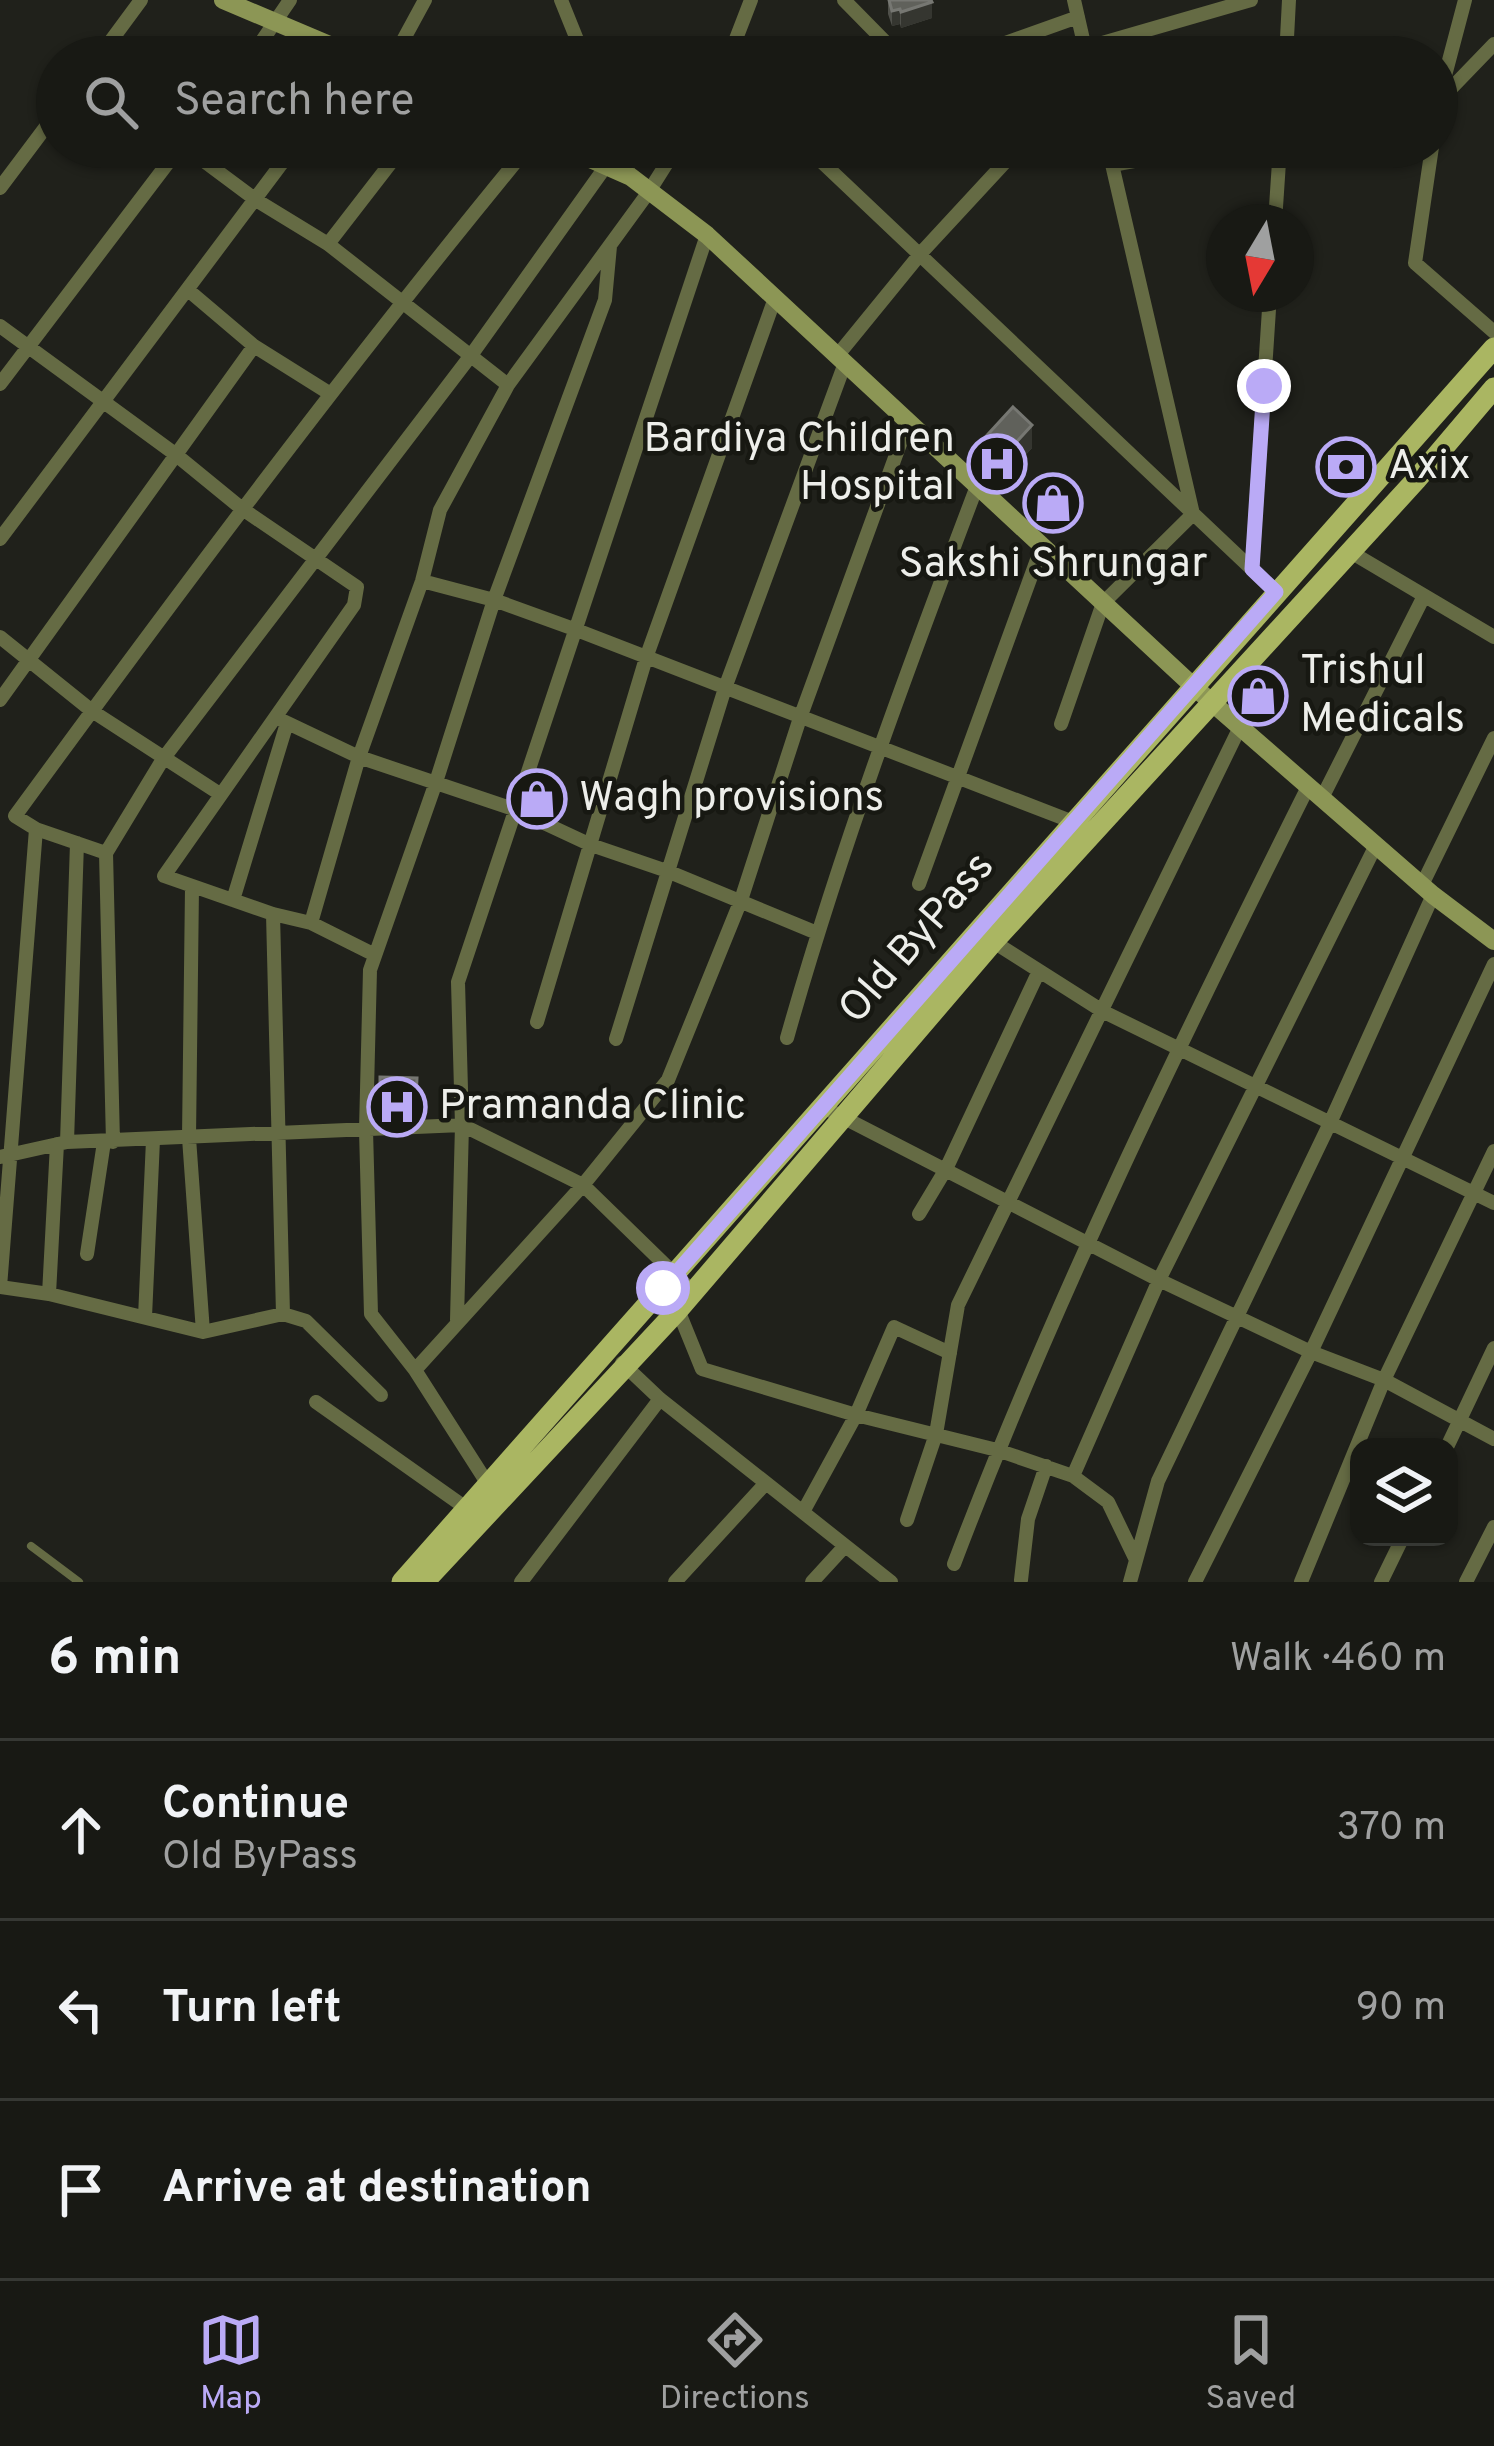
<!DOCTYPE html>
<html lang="en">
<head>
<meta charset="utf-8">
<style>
  :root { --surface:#181914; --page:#252622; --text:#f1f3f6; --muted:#9fa0a0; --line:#363834; --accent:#baaaf6 }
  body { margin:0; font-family:Overpass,sans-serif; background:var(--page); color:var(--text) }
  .controls { position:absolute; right:36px; bottom:36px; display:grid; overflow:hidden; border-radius:24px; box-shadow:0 3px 9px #0004 }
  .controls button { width:108px; height:108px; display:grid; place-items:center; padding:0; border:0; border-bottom:3px solid var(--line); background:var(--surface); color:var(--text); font:60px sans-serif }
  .compass { position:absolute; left:1206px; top:204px; width:108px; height:108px; border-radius:50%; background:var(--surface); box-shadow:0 3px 9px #0004; rotate:190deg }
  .stop { position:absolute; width:36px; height:36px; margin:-27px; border:9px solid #baaaf6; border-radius:50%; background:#fff }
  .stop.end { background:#baaaf6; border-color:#fff; box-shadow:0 3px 12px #0008 }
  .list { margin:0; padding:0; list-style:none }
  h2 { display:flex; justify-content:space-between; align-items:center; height:156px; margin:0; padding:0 48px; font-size:51px }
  h2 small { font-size:39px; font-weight:400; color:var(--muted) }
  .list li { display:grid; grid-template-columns:78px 1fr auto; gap:36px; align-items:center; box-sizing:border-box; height:180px; padding:0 48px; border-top:3px solid var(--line) }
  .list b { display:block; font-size:45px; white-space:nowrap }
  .list p { margin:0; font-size:39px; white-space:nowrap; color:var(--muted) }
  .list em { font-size:39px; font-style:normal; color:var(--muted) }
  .icon { flex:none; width:66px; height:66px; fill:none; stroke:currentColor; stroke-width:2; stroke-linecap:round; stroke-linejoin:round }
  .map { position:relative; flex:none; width:1494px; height:1582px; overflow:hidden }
  .search { position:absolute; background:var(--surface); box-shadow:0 3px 9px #0004; left:36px; right:36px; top:36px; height:132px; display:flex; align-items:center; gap:30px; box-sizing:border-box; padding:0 42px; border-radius:66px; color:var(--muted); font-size:45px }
  .sheet { height:696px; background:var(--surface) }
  nav { display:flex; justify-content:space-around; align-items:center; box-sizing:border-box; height:168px; border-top:3px solid var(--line); background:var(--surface); font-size:33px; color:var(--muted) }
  nav a { display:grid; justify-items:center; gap:6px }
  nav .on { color:var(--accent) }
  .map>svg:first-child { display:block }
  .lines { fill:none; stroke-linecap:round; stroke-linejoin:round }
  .service { stroke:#656b44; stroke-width:8 }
  .minor { stroke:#656b44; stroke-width:14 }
  .secondary { stroke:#8c9655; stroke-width:18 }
  .primary { stroke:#aab662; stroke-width:21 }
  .wall { fill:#4f504a }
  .shaded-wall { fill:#353630 }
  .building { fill:#60615b; stroke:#767772; stroke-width:3 }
  .route { stroke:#baaaf6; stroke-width:15 }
  .labels { text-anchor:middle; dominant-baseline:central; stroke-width:9; stroke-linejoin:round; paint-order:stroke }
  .poi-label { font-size:42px; fill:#edeeea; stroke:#171812; text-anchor:start }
  .street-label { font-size:42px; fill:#edeeea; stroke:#171812 }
</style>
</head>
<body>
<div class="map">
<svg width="1494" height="1582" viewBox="0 0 1494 1582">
  <rect width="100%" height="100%" fill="#20211b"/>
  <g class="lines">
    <!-- service -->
    <path class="service" d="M31 1546 79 1582"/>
    <!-- minor -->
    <path class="minor" d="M561 0 584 57
      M844 0 900 57
      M1074 0 1087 57
      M1085 48 1251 0
      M99 57 141 0
      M251 57 290 0
      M394 57 425 0
      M729 57 751 0
      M966 57 1078 17
      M1286 57 1289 0
      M1439 101 1494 44
      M1438 102 1465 0
      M185 147 256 200 328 244 508 385
      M619 147 631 177
      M806 147 1276 592
      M1432 147 1415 263 1494 332
      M1112 165 1211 147
      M0 188 57 112
      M1275 222 1280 147
      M328 244 403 147
      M188 290 254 346 329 393
      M0 326 175 454 241 508 357 587 354 605 164 876 273 914 311 923 375 955
      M837 356 921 253 1019 147
      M0 384 180 147
      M0 539 294 147
      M1349 551 1494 637
      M1252 569 1270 294
      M422 581 494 600 574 629 1081 825
      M0 637 92 711 220 794
      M0 700 254 346
      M277 718 359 757 516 810 591 845 667 871 817 933
      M1061 724 1103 603 1193 514 1108 147
      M1322 798 1424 596
      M106 853 36 829 15 816C181 589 349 364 528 147
      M919 884 1042 546
      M1422 885 1494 738
      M192 887 189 1138 203 1332
      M233 900 287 723
      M273 914 283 1314
      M311 923 359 757 422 581 440 510 508 385 648 193 677 147
      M989 939 1104 1012 1494 1203
      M537 1022 646 658 775 298
      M787 1038C840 850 908 668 977 486
      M616 1039 725 688 845 363
      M823 1107 1159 1280 1311 1352 1384 1380 1494 1439
      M67 1142 77 843
      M113 1142 106 853 163 759 472 354 606 166
      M0 1157 67 1142 462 1125 583 1185 692 1291
      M919 1214 946 1169 1039 971
      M87 1254 104 1142
      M0 1287 36 829
      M0 1287 49 1294 203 1332 283 1314 306 1321 381 1395
      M663 1288 678 1310 702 1369 856 1415 997 1450 1073 1476 1108 1502 1136 1560
      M49 1294 57 1144
      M145 1317 153 1140
      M457 1320 462 1125 458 982 707 235
      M622 1363 660 1399 891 1582
      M415 1370 583 1185 668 1080 741 900 800 718 908 422
      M316 1402 473 1513
      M1447 1447 1494 1348
      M1073 1476 1159 1280 1376 845
      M491 1489 415 1370 371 1314 366 1130 370 970 436 782 494 600 605 300 610 246
      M803 1512 856 1415 894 1327 950 1353
      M907 1520 936 1434 958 1305 1240 727
      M954 1564C1055 1298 1181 1041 1308 787
      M1021 1580 1028 1519 1046 1466
      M521 1582 660 1399
      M675 1582 766 1483
      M812 1582 845 1546
      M1130 1582 1158 1481 1330 1123 1433 895
      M1195 1582 1311 1352 1494 964
      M1301 1582 1384 1380 1494 1151
      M1381 1582 1403 1537
      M1466 1582 1494 1527"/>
    <!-- secondary -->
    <path class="secondary" d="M223 0 358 57
      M563 147 631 177 707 235 1193 686 1433 895 1494 941"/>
    <!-- primary -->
    <path class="primary" d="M402 1582 1494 348
      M424 1582 678 1310 993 942 1416 480 1494 388"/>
  </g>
  <!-- wall -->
  <path class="wall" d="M888 0 932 18 901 28 900 24 892 26 888 14Z
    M931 147H955L943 160Z
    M979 444 1032 448 998 485 979 467Z
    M380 1077 417 1078 416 1116 380 1117Z"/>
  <!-- shaded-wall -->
  <path class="shaded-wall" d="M932 2V18L901 28V12Z
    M900 9V24L892 26V11Z
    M943 147H955L943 160Z
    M1032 425V448L998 485V462Z"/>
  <!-- building -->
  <path class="building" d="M889 0H931L932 2 901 12 900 9 892 11Z
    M1013 407 1032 425 998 462 979 444Z
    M380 1077 417 1078 416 1100 380 1102Z"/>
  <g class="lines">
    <!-- route -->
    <path class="route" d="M663 1288 1276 592 1252 569 1264 386"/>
  </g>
  <!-- icons -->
  <defs>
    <g id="hospital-ring" transform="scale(3)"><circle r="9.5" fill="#171812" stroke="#baaaf6" stroke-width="1.5"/><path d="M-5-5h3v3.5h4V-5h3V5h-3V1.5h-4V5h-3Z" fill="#baaaf6"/></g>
    <g id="bank-ring" transform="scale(3)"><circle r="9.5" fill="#171812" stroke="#baaaf6" stroke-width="1.5"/><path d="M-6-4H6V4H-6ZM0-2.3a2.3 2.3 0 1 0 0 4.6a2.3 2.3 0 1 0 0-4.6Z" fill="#baaaf6"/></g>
    <g id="shop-ring" transform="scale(3)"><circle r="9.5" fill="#171812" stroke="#baaaf6" stroke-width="1.5"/><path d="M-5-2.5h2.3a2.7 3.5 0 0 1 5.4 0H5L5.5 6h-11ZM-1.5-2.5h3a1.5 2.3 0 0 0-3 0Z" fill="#baaaf6"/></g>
  </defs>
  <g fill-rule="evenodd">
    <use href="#hospital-ring" x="997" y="464"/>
    <use href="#bank-ring" x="1346" y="467"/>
    <use href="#shop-ring" x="1053" y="503"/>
    <use href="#shop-ring" x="1258" y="696"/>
    <use href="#shop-ring" x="537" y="799"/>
    <use href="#hospital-ring" x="397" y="1107"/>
  </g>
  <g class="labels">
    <!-- poi labels -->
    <g class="poi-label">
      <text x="955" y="440" text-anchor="end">Bardiya Children<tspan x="955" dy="48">Hospital</tspan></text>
      <text x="1388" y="467">Axix</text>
      <text x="1053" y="565" text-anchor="middle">Sakshi Shrungar</text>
      <text x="1300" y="672">Trishul<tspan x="1300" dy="48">Medicals</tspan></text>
      <text x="579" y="799">Wagh provisions</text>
      <text x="439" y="1107">Pramanda Clinic</text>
    </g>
    <!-- street labels -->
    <g class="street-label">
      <text transform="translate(918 939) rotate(-49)">Old ByPass</text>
    </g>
  </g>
</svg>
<div class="controls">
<button><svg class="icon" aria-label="layers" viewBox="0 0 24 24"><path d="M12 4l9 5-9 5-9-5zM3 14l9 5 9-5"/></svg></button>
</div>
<svg class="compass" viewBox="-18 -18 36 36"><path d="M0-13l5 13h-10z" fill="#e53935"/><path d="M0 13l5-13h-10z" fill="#9fa0a0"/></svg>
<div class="stop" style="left:663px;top:1288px"></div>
<div class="stop end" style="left:1264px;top:386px"></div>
<div class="search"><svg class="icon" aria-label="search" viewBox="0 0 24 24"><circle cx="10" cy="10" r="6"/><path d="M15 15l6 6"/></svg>Search here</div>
</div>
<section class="sheet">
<h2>6 min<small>Walk · 460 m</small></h2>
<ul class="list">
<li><svg class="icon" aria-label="ahead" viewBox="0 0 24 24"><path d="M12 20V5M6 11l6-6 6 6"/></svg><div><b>Continue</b><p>Old ByPass</p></div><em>370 m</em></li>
<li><svg class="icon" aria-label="left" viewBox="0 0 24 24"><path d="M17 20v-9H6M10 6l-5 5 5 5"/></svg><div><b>Turn left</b></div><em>90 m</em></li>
<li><svg class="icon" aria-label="arrive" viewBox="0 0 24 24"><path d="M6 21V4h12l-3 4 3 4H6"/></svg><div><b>Arrive at destination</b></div></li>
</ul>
</section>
<nav>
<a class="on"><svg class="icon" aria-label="map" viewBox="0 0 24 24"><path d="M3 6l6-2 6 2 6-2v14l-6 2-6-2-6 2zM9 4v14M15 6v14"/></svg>Map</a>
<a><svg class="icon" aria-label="directions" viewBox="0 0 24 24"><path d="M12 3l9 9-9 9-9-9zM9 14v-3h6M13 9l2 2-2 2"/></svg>Directions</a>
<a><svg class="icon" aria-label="saved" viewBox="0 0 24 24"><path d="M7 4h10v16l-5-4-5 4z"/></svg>Saved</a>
</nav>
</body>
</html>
